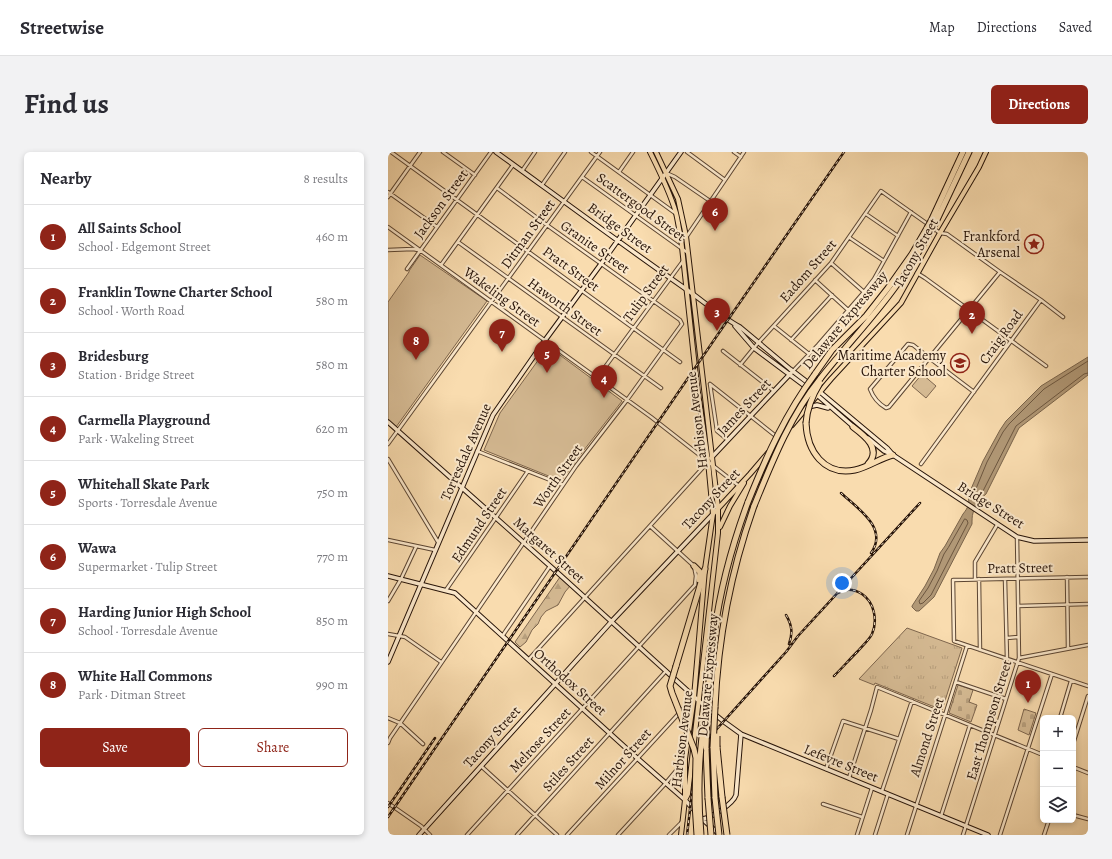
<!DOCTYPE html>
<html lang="en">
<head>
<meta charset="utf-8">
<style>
  :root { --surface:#fff; --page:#f2f2f3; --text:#2b2b33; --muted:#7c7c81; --line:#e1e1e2; --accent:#8f2418 }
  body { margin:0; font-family:Alegreya,serif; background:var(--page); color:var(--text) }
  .controls { position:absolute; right:12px; bottom:12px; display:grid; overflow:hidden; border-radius:6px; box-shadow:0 2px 6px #0003 }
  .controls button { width:36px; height:36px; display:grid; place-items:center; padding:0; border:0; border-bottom:1px solid var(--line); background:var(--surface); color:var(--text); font:20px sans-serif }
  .you { position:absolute; left:454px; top:431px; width:14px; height:14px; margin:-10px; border:3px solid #fff; border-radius:50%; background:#1a73e8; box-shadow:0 0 0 6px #1a73e833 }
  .badge { display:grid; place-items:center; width:26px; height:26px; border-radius:50%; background:var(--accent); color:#fff; font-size:13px; font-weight:700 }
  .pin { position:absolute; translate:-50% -33px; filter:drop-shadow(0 1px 2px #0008) }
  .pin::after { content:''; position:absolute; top:21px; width:14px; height:12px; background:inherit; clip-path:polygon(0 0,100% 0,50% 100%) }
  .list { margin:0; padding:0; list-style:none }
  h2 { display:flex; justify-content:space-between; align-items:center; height:52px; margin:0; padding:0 16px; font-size:17px }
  h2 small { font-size:13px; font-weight:400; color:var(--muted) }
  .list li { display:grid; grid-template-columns:26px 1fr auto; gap:12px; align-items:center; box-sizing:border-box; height:64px; padding:0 16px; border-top:1px solid var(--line) }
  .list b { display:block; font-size:15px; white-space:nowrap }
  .list p { margin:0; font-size:13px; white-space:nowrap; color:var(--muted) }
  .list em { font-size:13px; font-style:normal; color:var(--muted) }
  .actions { display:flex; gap:8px; padding:12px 16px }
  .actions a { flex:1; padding:9px 0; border:1px solid var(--accent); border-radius:6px; text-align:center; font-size:14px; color:var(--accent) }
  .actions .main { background:var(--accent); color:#fff }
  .icon { flex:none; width:22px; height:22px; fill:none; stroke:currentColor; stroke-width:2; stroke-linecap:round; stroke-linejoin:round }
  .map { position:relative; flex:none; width:700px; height:683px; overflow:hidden; border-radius:6px }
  header { display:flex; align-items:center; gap:24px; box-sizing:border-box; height:56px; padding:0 20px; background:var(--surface); border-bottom:1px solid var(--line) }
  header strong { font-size:19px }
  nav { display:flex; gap:22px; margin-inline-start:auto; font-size:14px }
  .intro { display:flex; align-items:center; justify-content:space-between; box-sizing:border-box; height:96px; padding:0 24px }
  h1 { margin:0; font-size:28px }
  .button { padding:10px 18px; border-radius:6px; background:var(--accent); color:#fff; font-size:14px; font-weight:700 }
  main { display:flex; gap:24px; padding:0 24px }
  aside { flex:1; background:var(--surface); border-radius:6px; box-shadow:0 2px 6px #0003 }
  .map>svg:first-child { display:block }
  .grass { fill:url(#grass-tufts); stroke:#7e664e }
  .forest { fill:url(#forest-firs); stroke:#7e664e }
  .cemetery { fill:url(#cemetery-stones); stroke:#7e664e }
  .park { fill:#d5ba93; stroke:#7e664e }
  .water { fill:#b19876; stroke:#79634a }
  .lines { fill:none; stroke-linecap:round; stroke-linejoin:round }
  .shore { stroke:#6c563f; stroke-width:1 }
  .street-casing { stroke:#5b4532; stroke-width:4.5 }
  .secondary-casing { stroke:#261308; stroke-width:5.5 }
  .primary-casing { stroke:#261308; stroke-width:6 }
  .highway-casing { stroke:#261308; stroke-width:7 }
  .street { stroke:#fbe8cb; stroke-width:2.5 }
  .secondary { stroke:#fbe8cb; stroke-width:3.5 }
  .primary { stroke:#f9dcaf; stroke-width:4 }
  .highway { stroke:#f9dcaf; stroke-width:5 }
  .rail-casing { stroke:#261308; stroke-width:2.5 }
  .rail { stroke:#fbe8cb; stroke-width:1; stroke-dasharray:3; stroke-linecap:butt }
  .highway-bridge-casing { stroke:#261308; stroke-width:7; stroke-linecap:butt }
  .highway-bridge { stroke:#f9dcaf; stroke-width:5 }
  .labels { text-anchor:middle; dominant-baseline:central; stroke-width:4; stroke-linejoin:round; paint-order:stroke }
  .street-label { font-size:14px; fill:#261308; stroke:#fbe8cb }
  .poi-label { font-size:14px; fill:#261308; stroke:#fbe8cb; text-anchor:end }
</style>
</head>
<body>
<header>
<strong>Streetwise</strong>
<nav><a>Map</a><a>Directions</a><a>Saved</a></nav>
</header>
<div class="intro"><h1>Find us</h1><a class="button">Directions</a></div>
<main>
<aside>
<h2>Nearby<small>8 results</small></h2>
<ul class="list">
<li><span class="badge">1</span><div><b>All Saints School</b><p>School · Edgemont Street</p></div><em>460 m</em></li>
<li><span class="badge">2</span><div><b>Franklin Towne Charter School</b><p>School · Worth Road</p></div><em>580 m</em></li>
<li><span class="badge">3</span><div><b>Bridesburg</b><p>Station · Bridge Street</p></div><em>580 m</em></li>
<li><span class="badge">4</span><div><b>Carmella Playground</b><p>Park · Wakeling Street</p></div><em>620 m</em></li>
<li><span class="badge">5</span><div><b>Whitehall Skate Park</b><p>Sports · Torresdale Avenue</p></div><em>750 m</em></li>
<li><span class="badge">6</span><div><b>Wawa</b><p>Supermarket · Tulip Street</p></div><em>770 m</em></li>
<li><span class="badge">7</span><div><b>Harding Junior High School</b><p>School · Torresdale Avenue</p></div><em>850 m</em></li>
<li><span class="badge">8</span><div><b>White Hall Commons</b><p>Park · Ditman Street</p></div><em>990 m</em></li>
</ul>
<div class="actions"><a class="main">Save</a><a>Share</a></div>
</aside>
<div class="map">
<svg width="700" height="683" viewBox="0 0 700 683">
  <defs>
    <pattern id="grass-tufts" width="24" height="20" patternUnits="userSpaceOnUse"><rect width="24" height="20" fill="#d5ba93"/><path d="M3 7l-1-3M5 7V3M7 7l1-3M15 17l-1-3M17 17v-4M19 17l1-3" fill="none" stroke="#b79f7d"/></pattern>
    <pattern id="forest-firs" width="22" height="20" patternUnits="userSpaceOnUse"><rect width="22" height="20" fill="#d5ba93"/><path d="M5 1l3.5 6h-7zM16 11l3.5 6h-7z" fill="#b79f7d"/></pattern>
    <pattern id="cemetery-stones" width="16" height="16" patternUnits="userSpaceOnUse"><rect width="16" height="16" fill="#d5ba93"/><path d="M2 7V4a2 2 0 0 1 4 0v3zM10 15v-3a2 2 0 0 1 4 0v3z" fill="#b79f7d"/></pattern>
  </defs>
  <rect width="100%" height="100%" fill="#f9dcaf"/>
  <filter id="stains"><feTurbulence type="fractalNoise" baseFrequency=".005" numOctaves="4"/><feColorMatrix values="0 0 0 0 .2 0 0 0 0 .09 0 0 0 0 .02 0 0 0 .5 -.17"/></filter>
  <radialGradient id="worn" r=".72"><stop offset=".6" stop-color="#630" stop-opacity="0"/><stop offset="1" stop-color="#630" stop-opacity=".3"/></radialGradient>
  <!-- grass -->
  <path class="grass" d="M519 476 574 496 554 558 487 531 486 533 471 527Z"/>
  <!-- forest -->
  <path class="forest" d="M172 425 182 434 177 440 170 453 158 459 153 465 150 472 144 478 138 490 132 495 127 490Z"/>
  <!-- cemetery -->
  <path class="cemetery" d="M570 533 585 538 581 550 589 553 583 570 561 561Z
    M636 557 648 561 641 583 630 578Z"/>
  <!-- park -->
  <path class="park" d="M32 103 99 149 8 275 0 267V150L21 120V119Z
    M161 195 234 249 189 307 173 329 96 298 112 261 159 196Z
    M534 222 548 234 538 246 524 234Z"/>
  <!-- water -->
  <path class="water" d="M700 205V223L631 276 598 342C593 346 586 355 585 361 584 364 584 368 584 372L546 445 531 459H528L524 455V454L537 434 546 417 552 401 557 394 575 362C580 356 582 351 580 344L595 309 612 278 618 269 653 234Z"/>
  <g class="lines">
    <!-- shore -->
    <path class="shore" d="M700 209 656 237 621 272 615 280 599 310 585 344V346H588L595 339 628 274 696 222 700 221
      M577 367 579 368 580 371 543 443 535 451 532 452 531 449 540 436 549 419 556 402 560 396Z"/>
    <!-- street casing -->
    <g class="street-casing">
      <path id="street" d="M3 0 292 210
        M55 0 87 23
        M203 0 287 61
        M299 0 337 28
        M346 0 353 5
        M134 19 147 0
        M231 20 245 0
        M278 21 287 25 322 49
        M194 25 300 101
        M154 33 177 0
        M0 40 49 75
        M0 45 32 0
        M478 62 510 84
        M0 75 263 265 351 334
        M545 76 552 81 559 82 612 120 653 148 675 165
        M299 84 356 0
        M462 86 496 109
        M70 90 273 236
        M0 98 25 97 30 98
        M443 111 476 140
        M53 113 125 13
        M19 117 103 0
        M529 121 537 126 658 214
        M427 128 460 158
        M386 174 421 202
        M403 188 444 143
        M335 199 386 239
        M352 213 370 191 443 111 493 39 541 73
        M405 219 430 193 476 140 486 127 496 109 523 60
        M209 226 295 109
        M322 232 389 285
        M322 232 329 279 340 288
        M586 240C566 225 545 209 525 193L520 192 482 237C485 245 491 252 498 256L501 255C538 210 575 165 612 120
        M0 292 212 0
        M89 299 175 333
        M0 307 50 390
        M533 312 653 148
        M0 388 47 398
        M679 425 680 496
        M700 425 565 428 566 489 700 534
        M587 427V410L609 373
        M591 427 592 498
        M617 427 619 507
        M58 438 140 319
        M0 449 13 427 28 395
        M630 454 700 452
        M0 482 17 485 53 510
        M115 483 162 414
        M619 486 630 485
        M631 506 700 493
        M141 507 320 310
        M568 530 618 547
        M0 566 12 571 35 592
        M672 566 683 529
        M0 591 2 586 188 314 239 248 294 172 292 168 156 71 109 36
        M685 592 700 544
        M93 614 169 683
        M685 615 700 621
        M438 617 455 569 511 587
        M461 626 483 558 489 535 655 603
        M494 639 524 549
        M0 651 33 674 42 683
        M435 652 474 665
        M685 663 700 667
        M553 664 582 573
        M79 683 307 433 308 424 306 414 262 374
        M129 683 278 519
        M179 683 306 545
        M230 683 277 632 297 608
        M281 683 295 669
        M469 683 484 636
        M487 683 500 642
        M519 683 579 494
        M575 683 631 506 629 385
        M612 683 664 522
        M656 683 661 668"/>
    </g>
    <!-- secondary casing -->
    <g class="secondary-casing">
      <path id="secondary" d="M108 0C170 45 232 91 295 135 314 148 332 164 352 175L402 217 432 240 499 296 505 303
        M347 174 366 196 429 243 467 276
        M420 255 429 253 440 256
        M0 270 171 422 312 550 335 569 353 582 600 683
        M480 286 496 299 505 303 629 385 646 389 700 388
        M323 306 403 221
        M0 424 67 441 249 606 297 648 308 660
        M0 510 105 263 155 191 213 112 293 0
        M312 665 331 682
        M314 667C323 666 345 652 348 643L353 582
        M31 683 224 469 325 362"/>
    </g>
    <!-- primary casing -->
    <g class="primary-casing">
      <path id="primary" d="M262 0C272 20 282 40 288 61 290 69 291 78 293 86L309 234 320 309 325 362 317 417 306 545 297 607V648L293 683
        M268 0 290 47 298 84 330 356V381L300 642 298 646
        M404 273 443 227 513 151 552 81 591 15 598 0
        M385 295 395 283
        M325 362 362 322 380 301
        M332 375 342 354 356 331"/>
    </g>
    <!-- highway casing -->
    <g class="highway-casing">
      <path id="highway" d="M543 69 575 0
        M547 72 581 0
        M427 222 444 198 478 164 500 136 524 102 539 76
        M432 227C457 195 485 166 508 134 521 117 532 98 543 79
        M418 271C419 299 436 324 467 318 481 315 492 306 505 303
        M465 275C477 284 494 297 480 312
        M306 414 312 420 311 428
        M288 514 317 417
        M319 551C321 528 323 506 326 483 332 438 344 393 360 350
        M327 555C330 486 343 419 366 354
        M325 595 327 646
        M329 595 334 645
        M318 596 320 646"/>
    </g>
    <!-- street -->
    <use href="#street" class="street"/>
    <!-- secondary -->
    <use href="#secondary" class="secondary"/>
    <!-- primary -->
    <use href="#primary" class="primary"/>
    <!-- highway -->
    <use href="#highway" class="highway"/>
    <!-- rail casing -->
    <g class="rail-casing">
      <path id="rail" d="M453 341C469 356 501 376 483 401
        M398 463C404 473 405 481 401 492
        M446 524C454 516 462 507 470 499 475 493 481 488 484 482 490 468 486 450 474 442 466 437 458 436 450 441
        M0 655 47 586
        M0 665 337 172 456 0
        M299 683 307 615 311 602 318 589 398 500 410 484 532 351"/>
    </g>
    <!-- rail -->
    <use href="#rail" class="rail"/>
    <!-- highway-bridge casing -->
    <g class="highway-bridge-casing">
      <path id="highway-bridge" d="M539 76 543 69
        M543 79 547 72
        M418 271C419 256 424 244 432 231
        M360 350C378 305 398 261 427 222
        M366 354C384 310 402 264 432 227
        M288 514 282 534 284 541 306 597 308 606 307 651 309 683
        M329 584V595
        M325 595 327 555
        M318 596 319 564
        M334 645 339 683
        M320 646 323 683
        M327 646 331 683
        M313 683C309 639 311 594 319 551"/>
    </g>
    <!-- highway-bridge -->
    <use href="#highway-bridge" class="highway-bridge"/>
  </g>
  <!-- icons -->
  <defs>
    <g id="sight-ring" transform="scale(1)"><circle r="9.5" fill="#fbe8cb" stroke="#8f2418" stroke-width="1.5"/><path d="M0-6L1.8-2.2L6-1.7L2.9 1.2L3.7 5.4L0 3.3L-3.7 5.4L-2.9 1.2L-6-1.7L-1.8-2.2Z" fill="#8f2418"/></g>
    <g id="school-ring" transform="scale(1)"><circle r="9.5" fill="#fbe8cb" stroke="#8f2418" stroke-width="1.5"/><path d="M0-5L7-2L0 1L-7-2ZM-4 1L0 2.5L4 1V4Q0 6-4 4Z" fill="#8f2418"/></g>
  </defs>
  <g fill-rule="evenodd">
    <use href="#sight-ring" x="646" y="92"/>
    <use href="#school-ring" x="572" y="211"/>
  </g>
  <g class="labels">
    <!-- street labels -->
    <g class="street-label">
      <text transform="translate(53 52) rotate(-54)">Jackson Street</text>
      <text transform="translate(253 55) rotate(36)">Scattergood Street</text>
      <text transform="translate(232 76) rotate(36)">Bridge Street</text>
      <text transform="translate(140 82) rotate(-54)">Ditman Street</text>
      <text transform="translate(207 95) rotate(35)">Granite Street</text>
      <text transform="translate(528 101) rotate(-61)">Tacony Street</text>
      <text transform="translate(183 117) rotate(36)">Pratt Street</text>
      <text transform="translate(420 119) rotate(-49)">Eadom Street</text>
      <text transform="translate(258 141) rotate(-54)">Tulip Street</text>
      <text transform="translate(114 145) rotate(36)">Wakeling Street</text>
      <text transform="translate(177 155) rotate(36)">Haworth Street</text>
      <text transform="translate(457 168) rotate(-50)">Delaware Expressway</text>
      <text transform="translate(613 185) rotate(-54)">Craig Road</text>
      <text transform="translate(356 255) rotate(-47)">James Street</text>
      <text transform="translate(309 268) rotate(-97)">Harbison Avenue</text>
      <text transform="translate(78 300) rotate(-66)">Torresdale Avenue</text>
      <text transform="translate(170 324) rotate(-55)">Worth Street</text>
      <text transform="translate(323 347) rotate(-47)">Tacony Street</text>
      <text transform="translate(603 353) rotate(32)">Bridge Street</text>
      <text transform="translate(91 373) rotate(-56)">Edmund Street</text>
      <text transform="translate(161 398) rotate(42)">Margaret Street</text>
      <text transform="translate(632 416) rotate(-1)">Pratt Street</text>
      <text transform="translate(320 523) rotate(-85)">Delaware Expressway</text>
      <text transform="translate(182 530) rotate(42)">Orthodox Street</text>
      <text transform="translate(601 568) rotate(-73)">East Thompson Street</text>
      <text transform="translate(104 585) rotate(-48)">Tacony Street</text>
      <text transform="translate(539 585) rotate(-72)">Almond Street</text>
      <text transform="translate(294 587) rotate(-83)">Harbison Avenue</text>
      <text transform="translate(152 588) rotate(-47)">Melrose Street</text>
      <text transform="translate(235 607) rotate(-48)">Milnor Street</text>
      <text transform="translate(453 611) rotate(22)">Lefevre Street</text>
      <text transform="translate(180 612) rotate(-48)">Stiles Street</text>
    </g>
    <!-- poi labels -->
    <g class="poi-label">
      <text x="632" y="84">Frankford<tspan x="632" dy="16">Arsenal</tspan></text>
      <text x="558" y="203">Maritime Academy<tspan x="558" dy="16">Charter School</tspan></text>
    </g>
  </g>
  <rect width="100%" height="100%" filter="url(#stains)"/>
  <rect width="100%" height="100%" fill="url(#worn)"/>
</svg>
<div class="controls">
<button>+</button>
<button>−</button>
<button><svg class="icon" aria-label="layers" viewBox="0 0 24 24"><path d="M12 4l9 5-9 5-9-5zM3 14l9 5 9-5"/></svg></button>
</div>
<div class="you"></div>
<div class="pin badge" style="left:640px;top:551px">1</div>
<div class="pin badge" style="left:584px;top:182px">2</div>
<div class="pin badge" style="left:329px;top:179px">3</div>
<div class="pin badge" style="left:216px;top:246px">4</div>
<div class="pin badge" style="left:159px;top:221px">5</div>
<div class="pin badge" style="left:327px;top:79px">6</div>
<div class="pin badge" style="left:114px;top:200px">7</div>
<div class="pin badge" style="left:28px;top:208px">8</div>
</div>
</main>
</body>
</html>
